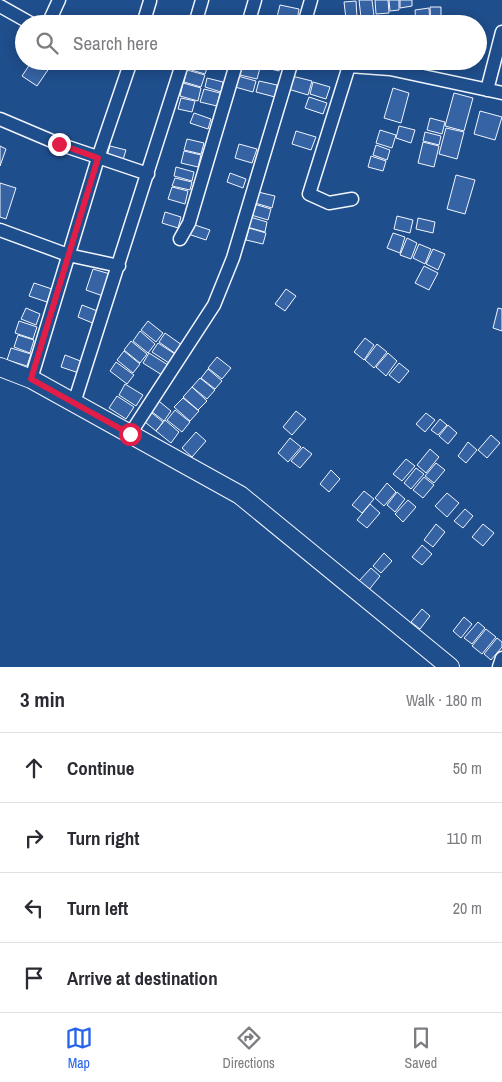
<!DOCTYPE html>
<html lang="en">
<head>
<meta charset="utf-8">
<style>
  :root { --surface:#fff; --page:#f2f2f3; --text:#2b2b33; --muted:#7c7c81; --line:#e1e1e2; --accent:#2563eb }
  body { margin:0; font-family:"Archivo Narrow",sans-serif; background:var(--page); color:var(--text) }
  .stop { position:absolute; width:15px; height:15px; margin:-11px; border:4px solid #e11d48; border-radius:50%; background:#fff }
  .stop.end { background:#e11d48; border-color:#fff; box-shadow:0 1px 5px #0008 }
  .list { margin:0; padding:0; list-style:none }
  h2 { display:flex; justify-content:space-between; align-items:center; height:65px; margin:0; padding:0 20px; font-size:21px }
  h2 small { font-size:16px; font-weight:400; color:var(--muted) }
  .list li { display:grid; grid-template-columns:32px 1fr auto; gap:15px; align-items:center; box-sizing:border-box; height:70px; padding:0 20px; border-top:1px solid var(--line) }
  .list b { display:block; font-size:19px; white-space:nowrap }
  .list em { font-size:16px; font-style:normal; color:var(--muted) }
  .icon { flex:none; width:28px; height:28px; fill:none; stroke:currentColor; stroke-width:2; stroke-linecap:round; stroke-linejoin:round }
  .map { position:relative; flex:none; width:502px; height:667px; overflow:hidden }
  .search { position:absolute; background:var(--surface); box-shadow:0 2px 12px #0003; left:15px; right:15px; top:15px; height:55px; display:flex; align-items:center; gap:12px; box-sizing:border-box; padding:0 18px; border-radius:28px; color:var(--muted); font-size:19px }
  .sheet { height:345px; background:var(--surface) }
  nav { display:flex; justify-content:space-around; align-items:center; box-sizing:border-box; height:70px; border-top:1px solid var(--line); background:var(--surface); font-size:14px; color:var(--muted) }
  nav a { display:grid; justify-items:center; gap:2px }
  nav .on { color:var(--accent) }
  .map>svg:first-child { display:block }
  .building { fill:#3563a3; stroke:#f2f6ff }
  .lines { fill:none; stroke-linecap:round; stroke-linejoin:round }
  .street-casing { stroke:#f2f6ff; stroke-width:15 }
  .secondary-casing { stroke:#f2f6ff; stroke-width:20 }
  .street { stroke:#1f4e8c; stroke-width:12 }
  .secondary { stroke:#1f4e8c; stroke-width:18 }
  .route { stroke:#e11d48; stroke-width:6 }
</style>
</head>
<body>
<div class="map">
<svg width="502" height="667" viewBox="0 0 502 667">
  <rect width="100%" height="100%" fill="#1f4e8c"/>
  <!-- building -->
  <path class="building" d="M359 0H372L374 16 361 18Z
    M375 0H388L389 13 376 14Z
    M389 0H399V10L390 11Z
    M400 0H412V6L400 8Z
    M356 1 357 18 346 19 344 2Z
    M280 5 299 9 297 21 277 17Z
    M430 7H441V23L431 24Z
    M429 8 430 24H416L415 10Z
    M277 18 297 22V24H275Z
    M32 61H54L37 86 22 76Z
    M190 61H202L209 63 205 74 188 69Z
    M263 61H282L279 71 262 67Z
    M243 64 260 68 257 79 240 75Z
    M187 70 205 75 201 87 184 82Z
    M238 76 256 81 253 92 235 87Z
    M292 76 312 81 308 95 288 89Z
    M207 78 223 82 221 92 205 87Z
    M259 81 277 85 275 97 256 92Z
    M313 82 330 87 326 99 310 94Z
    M183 83 201 88 198 101 180 96Z
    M393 88 409 93 401 123 384 118Z
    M204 89 220 93 217 106 200 102Z
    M454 93 473 98 464 131 445 126Z
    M309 97 327 103 323 114 305 108Z
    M181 98 195 101 192 112 178 109Z
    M480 111 502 117 495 140 474 134Z
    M194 113 211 119 208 129 190 123Z
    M430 118 445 122 442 134 427 130Z
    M399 126 415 130 411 143 396 138Z
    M446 128 464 132 457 159 439 154Z
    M380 130 396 135 392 148 376 143Z
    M296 131 316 137 311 150 292 144Z
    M425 132 441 136 439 145 423 141Z
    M187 139 204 143 201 154 184 150Z
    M423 142 439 146 434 167 418 163Z
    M239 144 257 149 252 163 235 158Z
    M376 145 390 150 387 160 373 155Z
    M0 146 6 149 0 166Z
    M110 146 126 150 122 163 106 159Z
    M184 151 201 155 198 167 181 163Z
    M371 156 386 161 383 171 368 167Z
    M176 167 194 172 192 181 174 176Z
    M230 173 246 179 243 188 227 182Z
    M456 175 475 180 465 214 447 209Z
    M175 178 192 182 190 190 172 186Z
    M0 183 16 188 6 219 0 217Z
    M172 187 188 191 185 204 168 199Z
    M258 192 275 196 272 208 255 203Z
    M254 204 271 209 268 220 251 215Z
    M165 212 181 217 178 228 162 223Z
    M397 216 413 220 410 233 394 229Z
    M250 217 267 222 265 232 247 227Z
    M418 218 435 222 433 233 416 229Z
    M192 224 210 230 206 240 188 234Z
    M249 228 266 233 263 244 246 240Z
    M393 233 405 237 400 253 387 248Z
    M407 238 417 243 411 259 400 255Z
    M419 244 431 249 425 264 413 258Z
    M433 249 445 254 438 270 426 264Z
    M424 266 438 273 429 290 415 283Z
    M93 269 110 274 103 296 86 290Z
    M34 283 52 289 47 302 29 296Z
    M286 289 296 296 285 311 275 304Z
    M82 305 100 312 95 324 78 317Z
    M26 308 40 314 36 325 21 319Z
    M498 308 502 309V331L493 328Z
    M19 321 37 327 33 339 15 333Z
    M148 321 163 333 156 342 141 330Z
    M140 331 155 344 148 353 133 341Z
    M165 333 182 345 176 354 159 342Z
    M18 335 34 340 30 353 14 347Z
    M365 338 374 345 364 360 354 352Z
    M131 341 147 354 140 363 124 350Z
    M158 343 175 354 169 363 152 352Z
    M377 344 387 352 374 368 365 360Z
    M11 348 31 354 27 366 7 360Z
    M124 351 140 364 133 373 117 360Z
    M149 353 168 365 162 375 143 363Z
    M388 353 397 361 386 376 376 367Z
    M65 355 83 362 79 373 61 367Z
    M217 357 231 368 222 379 208 368Z
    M116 362 134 375 127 384 110 371Z
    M399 363 409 371 399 383 389 375Z
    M208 369 222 381 215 389 201 378Z
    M200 378 215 390 207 399 192 387Z
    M125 384 143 395 136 406 119 395Z
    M192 387 207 401 198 410 183 397Z
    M117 396 134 407 126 419 109 408Z
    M155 398 171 411 164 421 147 408Z
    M183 398 199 411 190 421 174 407Z
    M147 409 163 422 156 431 140 418Z
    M175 410 190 422 182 432 167 420Z
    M296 411 306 419 292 435 283 427Z
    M426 413 435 420 425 432 416 424Z
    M440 419 447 425 438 435 431 430Z
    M165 420 179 432 171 443 156 431Z
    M448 425 457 433 448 444 439 436Z
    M196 432 206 441 192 457 182 448Z
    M491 435 500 443 487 458 478 450Z
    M290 438 301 447 288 462 278 453Z
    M468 442 477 450 466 463 458 456Z
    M303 447 312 454 300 468 291 461Z
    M430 449 439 457 426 473 417 465Z
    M406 459 415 466 402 481 393 474Z
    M436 463 445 470 434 483 425 476Z
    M416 468 424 474 411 489 404 483Z
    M331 470 340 479 329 492 320 484Z
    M424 477 434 485 423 498 413 490Z
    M387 483 396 492 384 506 375 498Z
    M364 491 374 499 362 513 352 505Z
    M397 492 405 499 395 512 387 505Z
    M447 493 459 503 447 517 435 506Z
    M408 500 416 507 403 522 395 514Z
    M370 504 380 513 367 528 357 520Z
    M465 509 473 516 463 528 454 521Z
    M436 524 445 532 433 547 424 540Z
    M483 524 494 533 483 546 472 537Z
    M422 545 432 554 422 565 412 557Z
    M384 553 392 561 381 573 373 566Z
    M371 568 380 576 368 591 358 582Z
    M422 609 430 616 420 629 411 622Z
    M464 617 472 624 461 638 453 631Z
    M478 622 485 628 472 644 464 638Z
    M486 629 496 637 482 654 472 646Z
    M497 638 502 642V647L491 660 484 654Z"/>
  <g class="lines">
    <!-- street casing -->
    <g class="street-casing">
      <path id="street" d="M0 6 32 24
        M48 24 59 0
        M143 24 150 1
        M195 24 202 0
        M248 24 255 0
        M304 24 311 0
        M487 90 502 32
        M0 119 59 144 148 174
        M352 199 329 203 309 194 349 66 390 69 502 93
        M0 230 68 255 119 266
        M180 239 189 223 237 61
        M31 379 98 158 131 61
        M74 403 183 61
        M130 434 214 305 233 258 292 61
        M499 667 502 658"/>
    </g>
    <!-- secondary casing -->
    <g class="secondary-casing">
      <path id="secondary" d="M0 367 31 379 240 495 450 667"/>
    </g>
    <!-- street -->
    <use href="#street" class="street"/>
    <!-- secondary -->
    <use href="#secondary" class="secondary"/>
  </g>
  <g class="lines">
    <!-- route -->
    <path class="route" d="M59 144 98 158 31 379 130 434"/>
  </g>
</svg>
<div class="stop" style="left:130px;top:434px"></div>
<div class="stop end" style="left:59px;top:144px"></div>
<div class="search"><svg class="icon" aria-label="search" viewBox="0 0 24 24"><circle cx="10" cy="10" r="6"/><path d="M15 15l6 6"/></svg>Search here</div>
</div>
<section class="sheet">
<h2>3 min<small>Walk · 180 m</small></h2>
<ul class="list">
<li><svg class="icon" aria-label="ahead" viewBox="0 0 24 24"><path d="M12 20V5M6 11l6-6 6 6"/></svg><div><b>Continue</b></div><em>50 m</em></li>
<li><svg class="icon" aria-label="right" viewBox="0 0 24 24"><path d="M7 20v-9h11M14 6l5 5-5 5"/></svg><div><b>Turn right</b></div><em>110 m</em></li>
<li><svg class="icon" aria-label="left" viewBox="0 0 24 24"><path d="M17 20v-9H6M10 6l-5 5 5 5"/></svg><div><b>Turn left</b></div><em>20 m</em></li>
<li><svg class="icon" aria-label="arrive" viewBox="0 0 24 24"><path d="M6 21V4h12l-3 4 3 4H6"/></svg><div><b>Arrive at destination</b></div></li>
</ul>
</section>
<nav>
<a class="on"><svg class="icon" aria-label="map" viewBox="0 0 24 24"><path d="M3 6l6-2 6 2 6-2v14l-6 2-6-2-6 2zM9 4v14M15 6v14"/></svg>Map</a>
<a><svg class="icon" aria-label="directions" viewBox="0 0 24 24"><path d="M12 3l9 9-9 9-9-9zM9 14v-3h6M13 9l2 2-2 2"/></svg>Directions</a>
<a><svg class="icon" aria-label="saved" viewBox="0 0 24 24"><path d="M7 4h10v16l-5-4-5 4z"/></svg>Saved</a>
</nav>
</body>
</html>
